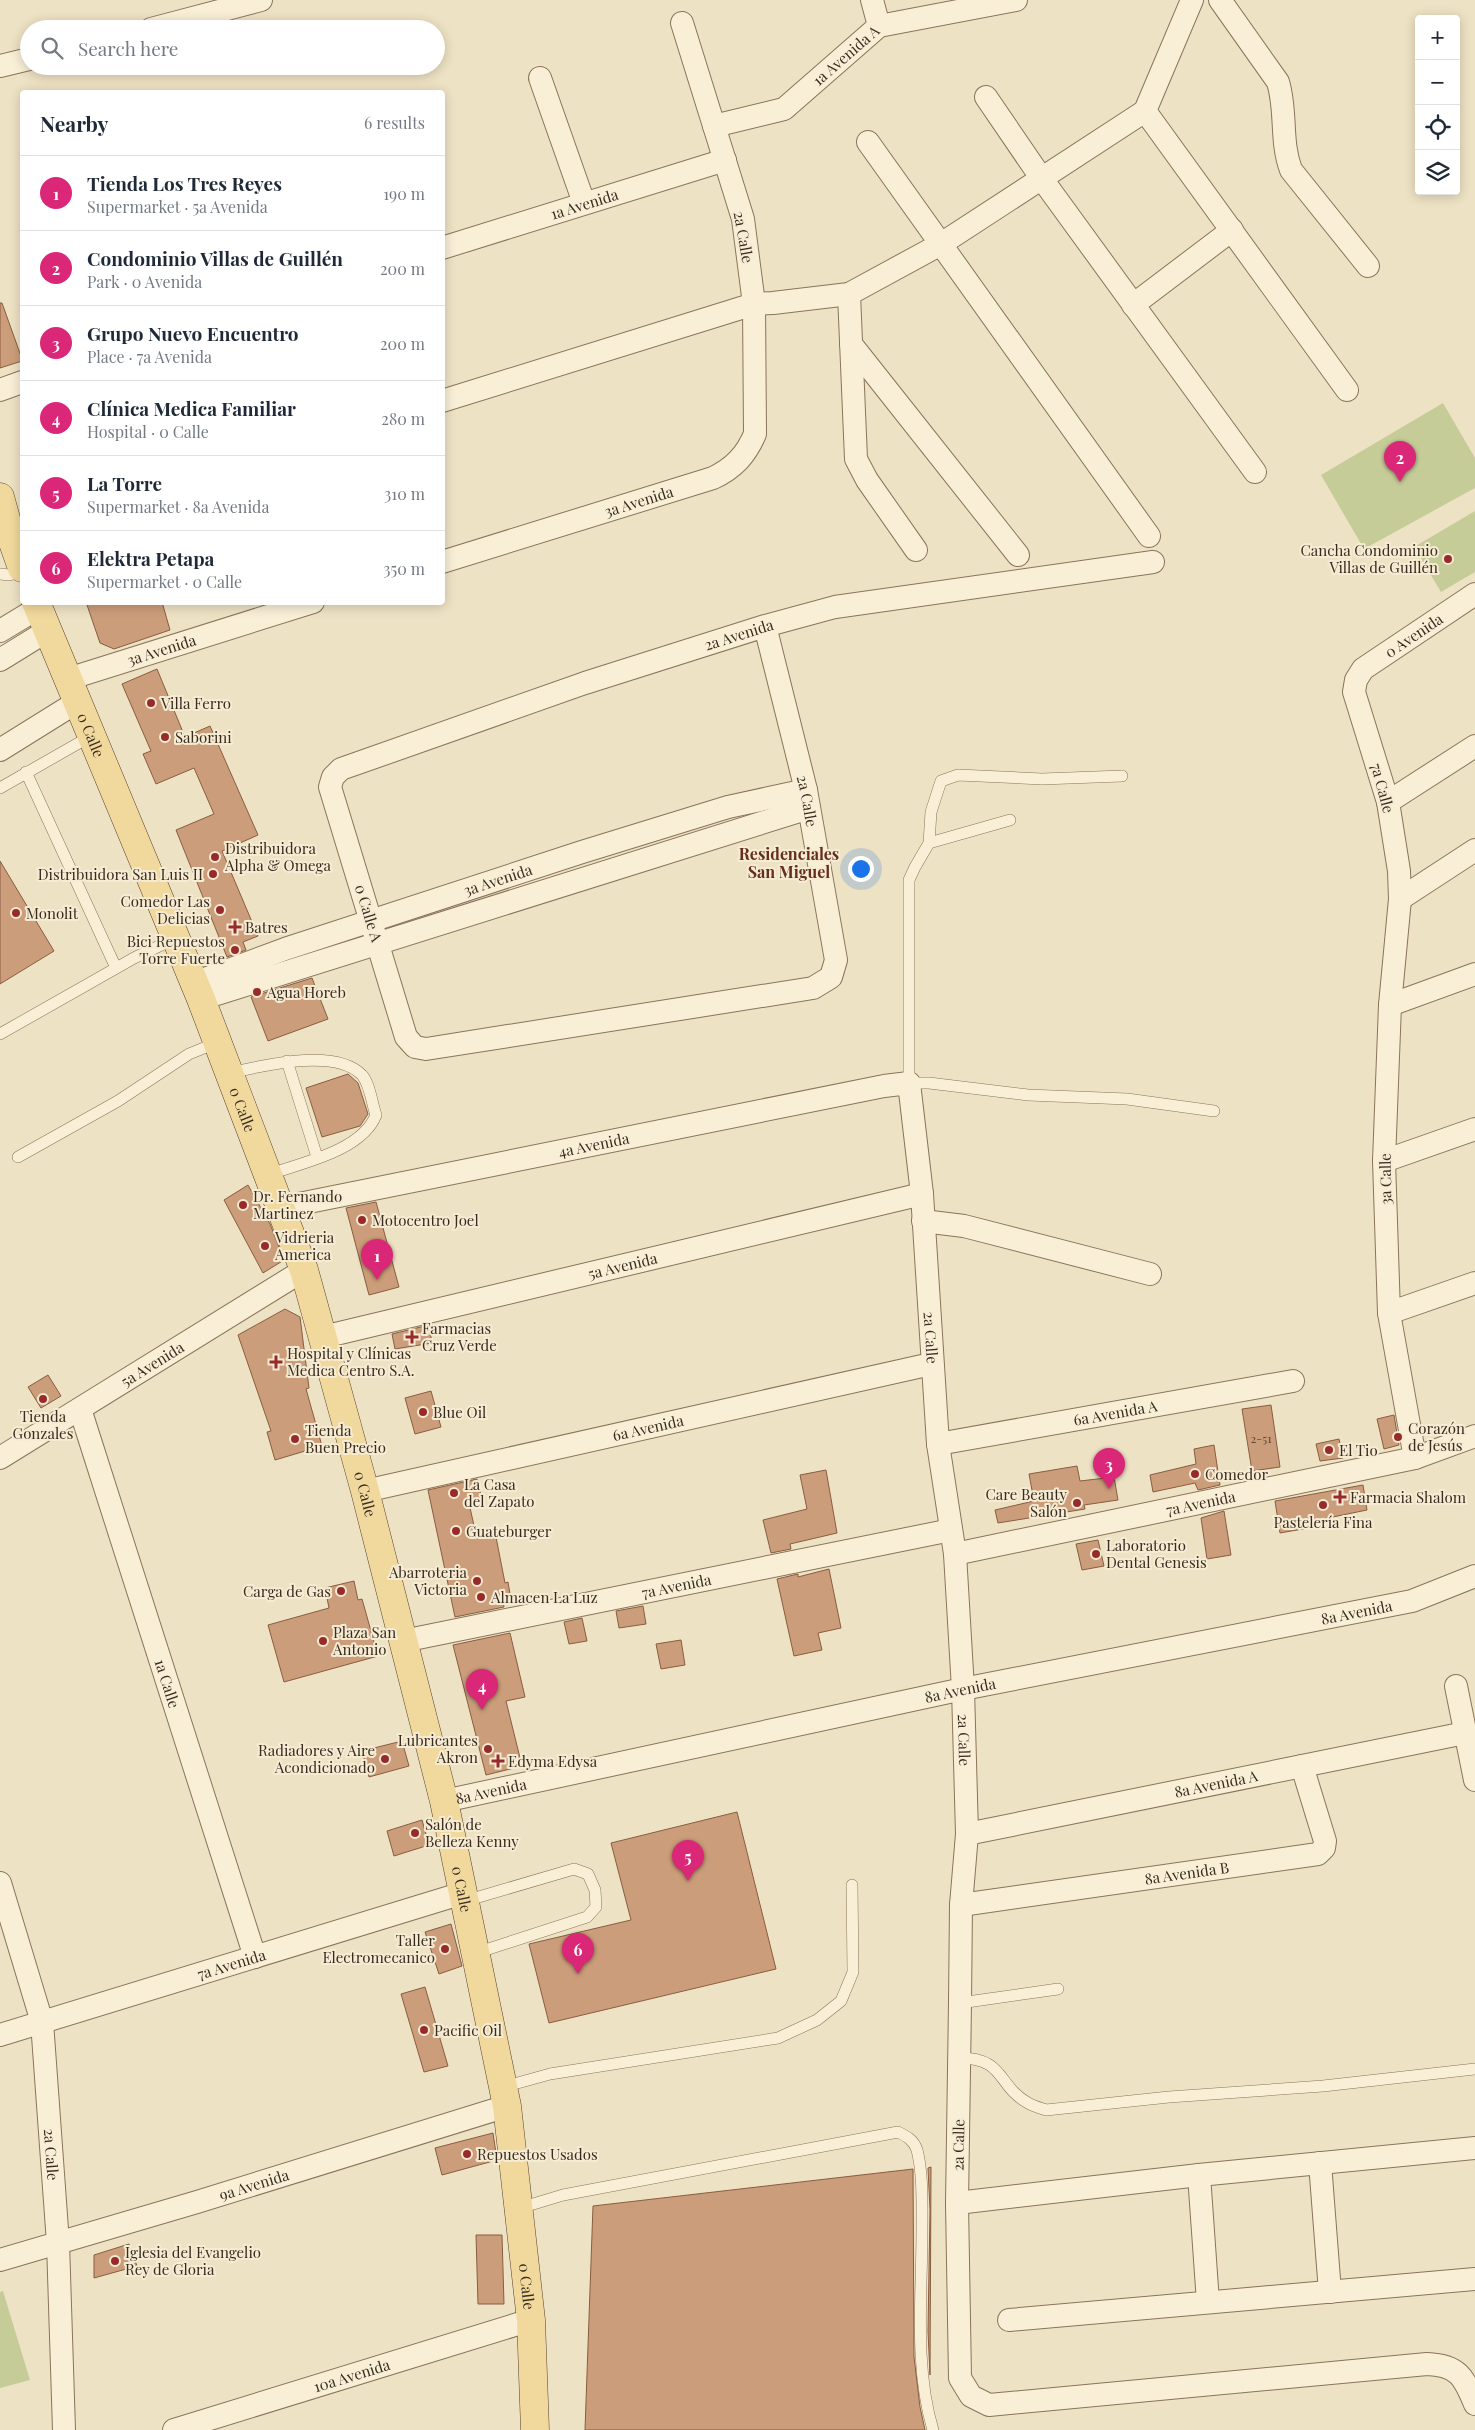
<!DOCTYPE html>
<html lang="en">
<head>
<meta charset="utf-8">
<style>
  :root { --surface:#fff; --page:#f2f2f3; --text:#1f2937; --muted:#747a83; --line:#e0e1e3; --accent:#db2777 }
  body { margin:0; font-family:"Playfair Display",serif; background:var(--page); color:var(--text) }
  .controls { position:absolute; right:15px; top:15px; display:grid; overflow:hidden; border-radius:5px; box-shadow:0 2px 12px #0003 }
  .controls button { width:45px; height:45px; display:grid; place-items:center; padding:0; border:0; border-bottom:1px solid var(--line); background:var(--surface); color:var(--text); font:25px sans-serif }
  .you { position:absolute; left:860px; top:868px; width:18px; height:18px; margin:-12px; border:4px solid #fff; border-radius:50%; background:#1a73e8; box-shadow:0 0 0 8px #1a73e833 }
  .badge { display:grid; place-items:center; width:32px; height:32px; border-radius:50%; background:var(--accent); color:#fff; font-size:16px; font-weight:700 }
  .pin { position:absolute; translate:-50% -41px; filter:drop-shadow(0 1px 2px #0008) }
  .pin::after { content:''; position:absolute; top:26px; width:18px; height:15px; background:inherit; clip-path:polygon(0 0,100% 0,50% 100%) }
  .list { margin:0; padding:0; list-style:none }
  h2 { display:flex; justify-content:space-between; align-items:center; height:65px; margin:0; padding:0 20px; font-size:21px }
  h2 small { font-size:16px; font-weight:400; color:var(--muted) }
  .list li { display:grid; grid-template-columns:32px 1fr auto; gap:15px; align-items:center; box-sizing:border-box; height:75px; padding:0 20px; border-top:1px solid var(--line) }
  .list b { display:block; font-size:19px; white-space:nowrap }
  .list p { margin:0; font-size:16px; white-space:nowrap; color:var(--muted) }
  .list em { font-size:16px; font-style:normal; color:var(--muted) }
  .icon { flex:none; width:28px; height:28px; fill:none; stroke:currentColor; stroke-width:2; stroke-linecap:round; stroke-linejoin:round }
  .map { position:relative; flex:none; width:1475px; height:2430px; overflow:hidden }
  .search { position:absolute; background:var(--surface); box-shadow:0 2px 12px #0003; left:20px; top:20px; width:425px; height:55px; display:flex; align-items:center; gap:12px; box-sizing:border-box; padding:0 18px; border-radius:28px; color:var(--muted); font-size:19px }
  .panel { position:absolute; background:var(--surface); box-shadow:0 2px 12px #0003; left:20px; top:90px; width:425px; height:515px; border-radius:5px }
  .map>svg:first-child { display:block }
  .green { fill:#c6cc98 }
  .building { fill:#cc9d7a; stroke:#885d40 }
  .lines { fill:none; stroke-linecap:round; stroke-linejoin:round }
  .service-casing { stroke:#89745a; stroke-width:12 }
  .minor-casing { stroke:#89745a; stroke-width:24 }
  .primary-casing { stroke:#57422e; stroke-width:29 }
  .service { stroke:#f9efd7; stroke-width:11 }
  .minor { stroke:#f9efd7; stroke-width:22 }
  .primary { stroke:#f1d89c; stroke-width:28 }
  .poi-dot { fill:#982b2a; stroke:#f6ecd4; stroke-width:2 }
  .labels { text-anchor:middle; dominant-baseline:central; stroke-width:4; stroke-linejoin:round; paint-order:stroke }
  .number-label { font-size:12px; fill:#5e4835 }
  .street-label { font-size:15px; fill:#392b1e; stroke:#f6ecd4 }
  .poi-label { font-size:15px; fill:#392b1e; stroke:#f6ecd4; text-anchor:start }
  .neighbourhood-label { font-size:16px; font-weight:bold; fill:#652e1e; stroke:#f6ecd4 }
</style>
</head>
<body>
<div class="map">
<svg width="1475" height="2430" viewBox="0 0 1475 2430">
  <rect width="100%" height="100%" fill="#eee2c4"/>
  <!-- green -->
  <path class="green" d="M1443 403 1475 458V488L1364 549 1321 475Z
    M1475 511V572L1441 592 1414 547Z
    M3 2291 30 2380 0 2388V2292Z"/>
  <!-- building -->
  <path class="building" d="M0 303H2L22 359V361L0 368Z
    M86 602H162L170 630 114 649 100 643Z
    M157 669 185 737 210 726 258 835 222 851 258 936 243 942 246 950 227 957 176 830 214 814 194 768 156 784 143 754 151 751 122 684Z
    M0 861 54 951 0 984Z
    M312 978 328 1019 268 1041 251 997Z
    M348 1074 358 1083 368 1114 360 1126 322 1137 306 1088Z
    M248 1185 270 1224 284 1260 263 1273 224 1200Z
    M376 1202 399 1287 369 1295 346 1208Z
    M285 1309 300 1317 309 1388 306 1389 322 1446 275 1460 267 1432 271 1431 238 1335Z
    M429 1325 432 1343 395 1349 392 1334Z
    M48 1375 61 1396 41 1408 28 1387Z
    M431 1391 441 1427 415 1434 405 1398Z
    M1271 1405 1280 1467 1252 1471 1242 1409Z
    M1394 1415 1399 1445 1384 1449 1377 1419Z
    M1339 1439 1343 1458 1320 1461 1316 1444Z
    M1214 1445 1220 1485 1198 1490 1195 1483 1153 1492 1150 1475 1196 1464 1194 1449Z
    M1077 1466 1080 1481 1114 1477 1118 1500 1084 1505 1085 1509 998 1523 995 1510 1034 1501 1029 1474Z
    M826 1470 837 1533 790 1544 791 1549 771 1553 763 1520 807 1509 800 1475Z
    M477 1479 482 1500 469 1503 476 1535 495 1532 505 1583 508 1582 511 1600 503 1601 504 1607 455 1617 428 1490Z
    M1363 1485 1367 1510 1313 1521 1314 1527 1280 1533 1275 1501Z
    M1224 1511 1231 1555 1207 1559 1201 1518Z
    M1098 1540 1104 1566 1082 1570 1076 1544Z
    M829 1569 841 1628 818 1633 822 1650 794 1656 777 1579 798 1574V1577Z
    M354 1581 358 1600 362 1599 378 1656 284 1682 268 1625 329 1608 325 1588Z
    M643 1606 646 1624 619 1628 616 1611Z
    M582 1618 587 1641 569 1644 564 1622Z
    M510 1633 525 1697 506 1701 522 1766 486 1775 453 1645Z
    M681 1640 685 1665 661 1669 656 1644Z
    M402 1741 409 1766 369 1777 362 1751Z
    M737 1812 776 1969 549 2023 529 1944 631 1920 611 1843Z
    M422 1820 429 1845 394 1856 387 1831Z
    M451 1924 462 1966 439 1974 425 1932Z
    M425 1987 448 2066 424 2072 401 1994Z
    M493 2133 497 2160 442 2175 435 2148Z
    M931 2167 930 2375 928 2331 930 2210 928 2168Z
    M913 2169 914 2357 920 2407 925 2430H585L593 2206Z
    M476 2235H502L504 2304H478Z
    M129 2244 137 2266 94 2278V2255Z"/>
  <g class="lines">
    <!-- service casing -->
    <g class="service-casing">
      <path id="service" d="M0 574 9 575 22 572
        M26 772 116 968
        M1122 776 1042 779 958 775 941 781 931 812 929 843 915 867 909 880V1083H929L1028 1095 1127 1099 1214 1111
        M0 788 91 736
        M929 843 1010 820
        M0 1034 134 958 176 938
        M287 1061 317 1157
        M229 1073C262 1066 335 1047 362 1075 370 1084 372 1104 376 1115 362 1151 301 1163 267 1175
        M18 1157 118 1101 189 1054 216 1043
        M465 1901 574 1869 588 1874 595 1890 596 1907 587 1917 476 1953
        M960 2003 1058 1989
        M959 2058C1006 2058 996 2085 1028 2103 1033 2106 1040 2108 1046 2110L1169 2097 1323 2086 1475 2069
        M503 2087 550 2074 778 2038 817 2020 841 2001 853 1972 852 1885
        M520 2208 563 2195 898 2132C906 2136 914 2140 917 2150 923 2173 922 2205 922 2229 922 2295 914 2367 933 2430"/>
    </g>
    <!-- minor casing -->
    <g class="minor-casing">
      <g id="minor">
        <path d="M872 0 879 26"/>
        <path d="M1220 0 1278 82C1287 111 1280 141 1291 170L1368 266"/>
        <path d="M151 29 261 0"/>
        <path d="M0 66 29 59"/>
        <path d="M540 78 584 203"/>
        <path d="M986 97 1042 179 1255 472"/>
        <path d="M1145 111 1347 390"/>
        <path id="s1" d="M714 126 784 109 879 26 1016 0"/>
        <path d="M868 142 1149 536"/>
        <path id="s2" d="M442 248 725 160"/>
        <path d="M849 294 856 459 867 480 916 550"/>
        <path d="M1133 305 1232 230"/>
        <path d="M851 344 1018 555"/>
        <path d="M0 390 22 382"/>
        <path d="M442 401 754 304 773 303 849 294 941 244 1145 111 1192 0"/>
        <path id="s3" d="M442 562 713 478C734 468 746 455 755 434L754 304 743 219 682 23"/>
        <path id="s4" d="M765 626 806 790 836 960 831 977 813 988 426 1049 415 1047 406 1037 330 787 333 777 341 769 585 683 765 626 835 607 1153 562"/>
        <path d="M0 631 38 608"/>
        <path d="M0 660 47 631"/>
        <path id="s5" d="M68 679 313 602"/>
        <path d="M0 750 77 702"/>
        <path d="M1388 802 1475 746"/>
        <path d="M1400 899 1475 850"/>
        <path id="s6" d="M194 983 285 949 582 852 728 807 806 790"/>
        <path d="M201 999 809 808"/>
        <path d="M1390 1005 1475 974"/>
        <path d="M1384 1161 1475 1129"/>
        <path id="s7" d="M279 1208 884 1086 909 1083 922 1194 938 1444 955 1554 963 1689 967 1834 961 1905 960 2003 957 2203 960 2378 971 2396 989 2405 1427 2364C1458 2365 1464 2377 1475 2404"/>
        <path d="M923 1221 964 1226 1150 1274"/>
        <path d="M1389 1313 1475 1283"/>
        <path id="s8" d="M323 1337 922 1194"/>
        <path id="s9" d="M80 1409 255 1957"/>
        <path id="s10" d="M938 1444 1293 1381"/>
        <path id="s11" d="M0 1458 304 1270"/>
        <path id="s12" d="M1415 1458 1389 1313 1384 1161 1390 1005 1400 899 1399 871 1388 802 1354 692 1356 680 1363 669 1475 594"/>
        <path id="s13" d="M365 1491 931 1364"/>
        <path id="s14" d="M955 1554 1415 1458 1475 1436"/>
        <path id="s15" d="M403 1641 951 1530"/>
        <path d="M1456 1686 1475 1780"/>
        <path id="s16" d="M444 1801 963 1689 1412 1601 1475 1576"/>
        <path id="s17" d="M967 1834 1465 1733"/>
        <path id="s18" d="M0 1883 42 2022 58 2243 64 2430"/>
        <path id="s19" d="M961 1905 1318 1854 1324 1848 1325 1841 1302 1766"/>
        <path id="s20" d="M0 2035 463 1893"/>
        <path d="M1320 2163 1330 2292"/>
        <path d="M1199 2175 1208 2302"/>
        <path d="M957 2203 1199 2175 1475 2148"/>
        <path id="s21" d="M0 2260 197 2202 507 2106"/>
        <path d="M1009 2320 1475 2279"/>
        <path id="s22" d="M174 2430 531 2320"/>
      </g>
    </g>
    <!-- primary casing -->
    <g class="primary-casing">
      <g id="primary">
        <path d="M0 497 11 537 22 568"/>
        <path id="s23" d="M36 602 201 999 304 1270 365 1491 444 1801 507 2106 531 2320 535 2430"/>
      </g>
    </g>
    <!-- service -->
    <use href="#service" class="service"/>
    <!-- minor -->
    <use href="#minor" class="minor"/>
    <!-- primary -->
    <use href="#primary" class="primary"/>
  </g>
  <!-- markers -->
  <g class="poi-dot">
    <circle cx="1448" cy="559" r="5"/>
    <circle cx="151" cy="703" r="5"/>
    <circle cx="165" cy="737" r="5"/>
    <circle cx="215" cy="857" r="5"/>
    <circle cx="213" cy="874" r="5"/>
    <circle cx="220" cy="910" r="5"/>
    <circle cx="16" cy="913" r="5"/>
    <path d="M232.5 919.5h5v5h5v5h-5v5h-5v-5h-5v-5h5z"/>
    <circle cx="235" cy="950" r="5"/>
    <circle cx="257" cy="992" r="5"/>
    <circle cx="243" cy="1205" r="5"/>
    <circle cx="362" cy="1220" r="5"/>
    <circle cx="265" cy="1246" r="5"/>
    <path d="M409.5 1329.5h5v5h5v5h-5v5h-5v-5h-5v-5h5z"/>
    <path d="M273.5 1354.5h5v5h5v5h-5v5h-5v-5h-5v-5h5z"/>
    <circle cx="43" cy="1399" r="5"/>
    <circle cx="423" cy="1412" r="5"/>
    <circle cx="1398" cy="1437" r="5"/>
    <circle cx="295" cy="1439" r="5"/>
    <circle cx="1329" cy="1450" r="5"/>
    <circle cx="1195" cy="1474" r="5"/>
    <circle cx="454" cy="1493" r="5"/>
    <path d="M1337.5 1489.5h5v5h5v5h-5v5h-5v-5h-5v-5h5z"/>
    <circle cx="1077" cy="1503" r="5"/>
    <circle cx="1323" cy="1505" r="5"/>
    <circle cx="456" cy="1531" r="5"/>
    <circle cx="1096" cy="1554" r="5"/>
    <circle cx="477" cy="1581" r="5"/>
    <circle cx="341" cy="1591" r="5"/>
    <circle cx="481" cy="1597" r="5"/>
    <circle cx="323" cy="1641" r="5"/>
    <circle cx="488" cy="1749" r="5"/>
    <circle cx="385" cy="1759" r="5"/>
    <path d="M495.5 1753.5h5v5h5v5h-5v5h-5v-5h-5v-5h5z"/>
    <circle cx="415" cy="1833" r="5"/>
    <circle cx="445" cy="1949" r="5"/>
    <circle cx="424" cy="2030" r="5"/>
    <circle cx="467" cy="2154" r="5"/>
    <circle cx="115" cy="2261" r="5"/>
  </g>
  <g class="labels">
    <!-- number labels -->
    <g class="number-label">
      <text x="1261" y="1438">2-51</text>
    </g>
    <!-- street labels -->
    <g class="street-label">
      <text stroke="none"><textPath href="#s1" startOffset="154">1a Avenida A</textPath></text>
      <text stroke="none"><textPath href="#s2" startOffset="149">1a Avenida</textPath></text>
      <text transform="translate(744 237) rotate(80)">2a Calle</text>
      <text stroke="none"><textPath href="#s3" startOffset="206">3a Avenida</textPath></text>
      <text stroke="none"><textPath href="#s4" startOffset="1500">2a Avenida</textPath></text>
      <text stroke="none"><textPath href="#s12" startOffset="861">0 Avenida</textPath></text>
      <text stroke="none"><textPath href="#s5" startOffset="98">3a Avenida</textPath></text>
      <text stroke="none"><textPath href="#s23" startOffset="144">0 Calle</textPath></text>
      <text transform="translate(1383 788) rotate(75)">7a Calle</text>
      <text stroke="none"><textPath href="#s4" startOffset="180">2a Calle</textPath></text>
      <text stroke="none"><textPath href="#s6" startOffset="321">3a Avenida</textPath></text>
      <text transform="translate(369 913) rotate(73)">0 Calle A</text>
      <text stroke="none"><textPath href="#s23" startOffset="548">0 Calle</textPath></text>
      <text stroke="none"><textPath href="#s7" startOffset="321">4a Avenida</textPath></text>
      <text transform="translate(1385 1179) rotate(-91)">3a Calle</text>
      <text stroke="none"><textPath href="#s8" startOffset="308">5a Avenida</textPath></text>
      <text stroke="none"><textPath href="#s7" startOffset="898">2a Calle</textPath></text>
      <text stroke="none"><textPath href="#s11" startOffset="179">5a Avenida</textPath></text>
      <text stroke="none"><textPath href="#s10" startOffset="180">6a Avenida A</textPath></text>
      <text stroke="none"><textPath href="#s13" startOffset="290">6a Avenida</textPath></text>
      <text stroke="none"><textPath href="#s23" startOffset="952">0 Calle</textPath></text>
      <text stroke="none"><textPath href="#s14" startOffset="251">7a Avenida</textPath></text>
      <text stroke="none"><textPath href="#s15" startOffset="279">7a Avenida</textPath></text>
      <text stroke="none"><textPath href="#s16" startOffset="932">8a Avenida</textPath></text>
      <text stroke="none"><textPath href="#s9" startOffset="288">1a Calle</textPath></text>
      <text stroke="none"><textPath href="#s16" startOffset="528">8a Avenida</textPath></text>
      <text stroke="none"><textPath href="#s7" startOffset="1302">2a Calle</textPath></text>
      <text stroke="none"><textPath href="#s17" startOffset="254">8a Avenida A</textPath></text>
      <text stroke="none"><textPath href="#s16" startOffset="48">8a Avenida</textPath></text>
      <text stroke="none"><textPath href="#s19" startOffset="228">8a Avenida B</textPath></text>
      <text stroke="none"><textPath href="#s23" startOffset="1359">0 Calle</textPath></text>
      <text stroke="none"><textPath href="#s20" startOffset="242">7a Avenida</textPath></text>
      <text transform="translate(958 2145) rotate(-89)">2a Calle</text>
      <text stroke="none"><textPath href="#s18" startOffset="278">2a Calle</textPath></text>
      <text stroke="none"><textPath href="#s21" startOffset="265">9a Avenida</textPath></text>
      <text stroke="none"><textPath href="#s23" startOffset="1762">0 Calle</textPath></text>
      <text stroke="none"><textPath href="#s22" startOffset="186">10a Avenida</textPath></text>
    </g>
    <!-- poi labels -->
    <g class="poi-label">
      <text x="1438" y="550" text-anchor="end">Cancha Condominio<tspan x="1438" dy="17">Villas de Guillén</tspan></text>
      <text x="161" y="703">Villa Ferro</text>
      <text x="175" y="737">Saborini</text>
      <text x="225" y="848">Distribuidora<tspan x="225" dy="17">Alpha &amp; Omega</tspan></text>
      <text x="203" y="874" text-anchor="end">Distribuidora San Luis II</text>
      <text x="210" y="901" text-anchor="end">Comedor Las<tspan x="210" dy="17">Delicias</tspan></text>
      <text x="26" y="913">Monolit</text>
      <text x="245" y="927">Batres</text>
      <text x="225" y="941" text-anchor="end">Bici Repuestos<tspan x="225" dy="17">Torre Fuerte</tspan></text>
      <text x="267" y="992">Agua Horeb</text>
      <text x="253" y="1196">Dr. Fernando<tspan x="253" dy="17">Martinez</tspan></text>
      <text x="372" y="1220">Motocentro Joel</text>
      <text x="275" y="1237">Vidrieria<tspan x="275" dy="17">America</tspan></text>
      <text x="422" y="1328">Farmacias<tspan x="422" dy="17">Cruz Verde</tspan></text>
      <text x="287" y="1353">Hospital y Clínicas<tspan x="287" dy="17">Medica Centro S.A.</tspan></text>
      <text x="433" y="1412">Blue Oil</text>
      <text x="43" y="1416" text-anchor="middle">Tienda<tspan x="43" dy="17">Gonzales</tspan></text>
      <text x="1408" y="1428">Corazón<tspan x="1408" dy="17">de Jesús</tspan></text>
      <text x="305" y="1430">Tienda<tspan x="305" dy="17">Buen Precio</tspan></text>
      <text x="1339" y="1450">El Tio</text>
      <text x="1205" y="1474">Comedor</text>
      <text x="464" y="1484">La Casa<tspan x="464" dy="17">del Zapato</tspan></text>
      <text x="1067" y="1494" text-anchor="end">Care Beauty<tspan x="1067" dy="17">Salón</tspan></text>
      <text x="1350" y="1497">Farmacia Shalom</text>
      <text x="1323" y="1522" text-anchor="middle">Pastelería Fina</text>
      <text x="466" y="1531">Guateburger</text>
      <text x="1106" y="1545">Laboratorio<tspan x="1106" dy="17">Dental Genesis</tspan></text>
      <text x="467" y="1572" text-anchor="end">Abarroteria<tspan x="467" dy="17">Victoria</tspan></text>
      <text x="331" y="1591" text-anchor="end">Carga de Gas</text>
      <text x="491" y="1597">Almacen La Luz</text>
      <text x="333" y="1632">Plaza San<tspan x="333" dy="17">Antonio</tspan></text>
      <text x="478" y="1740" text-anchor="end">Lubricantes<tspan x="478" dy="17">Akron</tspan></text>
      <text x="375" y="1750" text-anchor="end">Radiadores y Aire<tspan x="375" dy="17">Acondicionado</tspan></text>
      <text x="508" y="1761">Edyma Edysa</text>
      <text x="425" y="1824">Salón de<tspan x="425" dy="17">Belleza Kenny</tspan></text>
      <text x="435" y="1940" text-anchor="end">Taller<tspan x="435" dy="17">Electromecanico</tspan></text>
      <text x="434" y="2030">Pacific Oil</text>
      <text x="477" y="2154">Repuestos Usados</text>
      <text x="125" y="2252">Iglesia del Evangelio<tspan x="125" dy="17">Rey de Gloria</tspan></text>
    </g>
    <!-- neighbourhood labels -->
    <g class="neighbourhood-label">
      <text x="789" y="853">Residenciales<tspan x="789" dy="18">San Miguel</tspan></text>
    </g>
  </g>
</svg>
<div class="controls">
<button>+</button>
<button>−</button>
<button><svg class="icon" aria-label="locate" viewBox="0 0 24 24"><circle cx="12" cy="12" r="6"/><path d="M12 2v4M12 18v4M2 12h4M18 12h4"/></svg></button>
<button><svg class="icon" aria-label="layers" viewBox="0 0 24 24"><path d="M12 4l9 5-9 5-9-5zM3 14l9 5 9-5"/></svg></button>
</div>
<div class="you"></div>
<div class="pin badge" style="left:377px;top:1280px">1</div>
<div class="pin badge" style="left:1400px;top:482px">2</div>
<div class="pin badge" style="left:1109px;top:1489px">3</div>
<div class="pin badge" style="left:482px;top:1710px">4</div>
<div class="pin badge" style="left:688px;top:1881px">5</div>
<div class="pin badge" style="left:578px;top:1974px">6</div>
<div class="search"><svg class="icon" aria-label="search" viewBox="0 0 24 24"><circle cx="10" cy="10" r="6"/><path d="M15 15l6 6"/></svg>Search here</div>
<section class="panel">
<h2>Nearby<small>6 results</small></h2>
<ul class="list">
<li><span class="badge">1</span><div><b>Tienda Los Tres Reyes</b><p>Supermarket · 5a Avenida</p></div><em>190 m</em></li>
<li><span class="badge">2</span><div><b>Condominio Villas de Guillén</b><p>Park · 0 Avenida</p></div><em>200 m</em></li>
<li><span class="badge">3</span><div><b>Grupo Nuevo Encuentro</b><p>Place · 7a Avenida</p></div><em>200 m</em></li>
<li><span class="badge">4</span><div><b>Clínica Medica Familiar</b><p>Hospital · 0 Calle</p></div><em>280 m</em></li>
<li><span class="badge">5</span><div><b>La Torre</b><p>Supermarket · 8a Avenida</p></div><em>310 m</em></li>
<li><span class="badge">6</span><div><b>Elektra Petapa</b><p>Supermarket · 0 Calle</p></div><em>350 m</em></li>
</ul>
</section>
</div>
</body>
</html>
